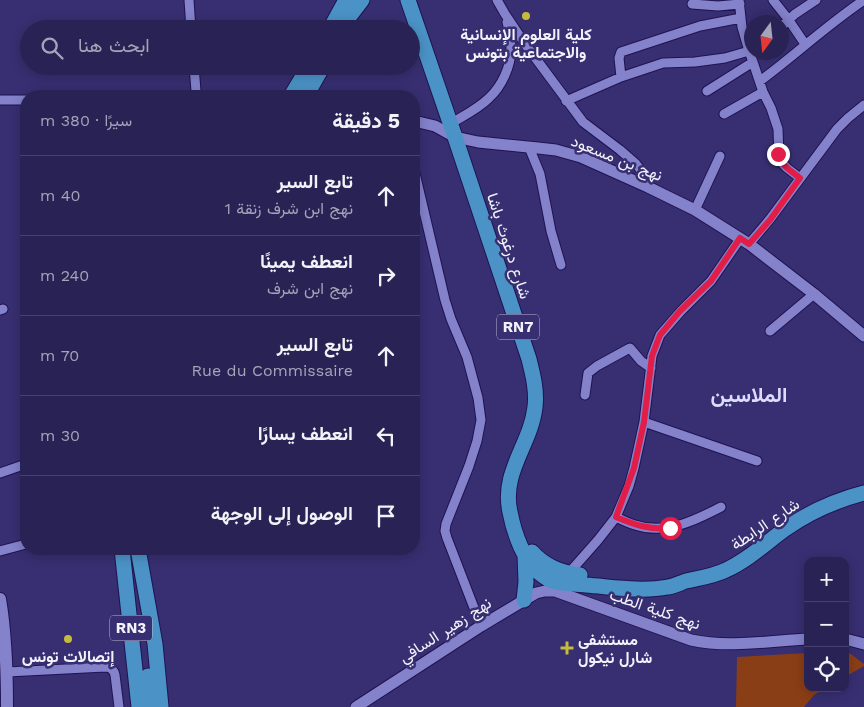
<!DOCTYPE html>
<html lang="ar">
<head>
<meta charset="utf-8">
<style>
  :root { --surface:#292355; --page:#352f5f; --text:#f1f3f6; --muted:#a5a4b9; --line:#45406c }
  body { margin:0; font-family:"Work Sans",Vazirmatn,sans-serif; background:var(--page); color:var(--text); direction:rtl }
  .controls { position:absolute; right:15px; bottom:15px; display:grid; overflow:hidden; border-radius:10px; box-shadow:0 2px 12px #0003 }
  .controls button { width:45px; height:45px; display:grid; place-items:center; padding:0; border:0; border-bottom:1px solid var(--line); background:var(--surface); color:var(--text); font:25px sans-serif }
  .compass { position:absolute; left:744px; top:15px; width:45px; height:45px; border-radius:50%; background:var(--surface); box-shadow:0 2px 12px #0003; rotate:195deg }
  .stop { position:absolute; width:15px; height:15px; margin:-11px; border:4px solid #e11d48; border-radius:50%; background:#fff }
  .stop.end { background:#e11d48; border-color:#fff; box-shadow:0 1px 5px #0008 }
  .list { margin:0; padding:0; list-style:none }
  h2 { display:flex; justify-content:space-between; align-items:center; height:65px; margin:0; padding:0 20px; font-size:21px }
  h2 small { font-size:16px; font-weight:400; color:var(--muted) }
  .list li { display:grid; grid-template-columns:32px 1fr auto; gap:15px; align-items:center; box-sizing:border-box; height:80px; padding:0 20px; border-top:1px solid var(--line) }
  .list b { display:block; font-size:19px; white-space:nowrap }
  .list p { margin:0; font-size:16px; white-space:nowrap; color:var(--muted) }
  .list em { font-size:16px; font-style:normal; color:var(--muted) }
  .icon { flex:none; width:28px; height:28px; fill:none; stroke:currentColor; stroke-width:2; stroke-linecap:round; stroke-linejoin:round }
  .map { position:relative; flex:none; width:864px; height:707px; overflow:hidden; direction:ltr }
  .search { position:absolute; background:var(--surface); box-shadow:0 2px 12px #0003; left:20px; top:20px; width:400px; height:55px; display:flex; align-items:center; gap:12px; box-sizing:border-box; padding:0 18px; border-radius:28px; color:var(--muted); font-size:19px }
  .panel { position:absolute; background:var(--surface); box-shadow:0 2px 12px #0003; left:20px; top:90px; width:400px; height:465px; border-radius:20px; direction:rtl }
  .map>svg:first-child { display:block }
  .green { fill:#8a3e16 }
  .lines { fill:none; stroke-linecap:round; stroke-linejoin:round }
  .minor-casing { stroke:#201353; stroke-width:11 }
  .tertiary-casing { stroke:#201353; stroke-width:13 }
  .secondary-casing { stroke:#201353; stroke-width:14 }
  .primary-casing { stroke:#201353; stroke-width:17 }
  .minor { stroke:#8482cb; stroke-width:9 }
  .tertiary { stroke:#8482cb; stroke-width:11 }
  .secondary { stroke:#8482cb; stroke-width:12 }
  .primary { stroke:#4b93c6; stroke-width:15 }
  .route { stroke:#e11d48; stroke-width:6 }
  .poi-dot { fill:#c6bc3c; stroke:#372f71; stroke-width:2 }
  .labels { text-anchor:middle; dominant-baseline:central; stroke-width:5; stroke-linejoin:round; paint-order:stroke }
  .shield { fill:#372f71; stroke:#bab8d1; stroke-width:1 }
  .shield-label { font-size:15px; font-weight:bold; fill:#f2f2fa }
  .poi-label { font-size:16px; font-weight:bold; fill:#f2f2fa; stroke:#372f71 }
  .street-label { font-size:16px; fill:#f2f2fa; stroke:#372f71 }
  .district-label { font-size:21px; font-weight:bold; fill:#dcddfd; stroke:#372f71 }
</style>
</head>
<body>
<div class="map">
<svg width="864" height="707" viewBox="0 0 864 707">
  <rect width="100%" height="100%" fill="#372f71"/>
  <!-- green -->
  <path class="green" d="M808 653V688H825L814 695 804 707H736L737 657Z
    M845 653 851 654 864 664V666L845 677Z"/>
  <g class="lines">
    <!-- minor casing -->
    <g class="minor-casing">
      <path id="minor" d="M189 0 191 29
        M497 0 505 14 525 44 583 122 620 150 636 164 647 178 648 187
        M739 0 742 27 749 51 753 62 763 92 771 108 778 129 779 157 781 162 787 168 800 178
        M773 0 788 19 805 44
        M692 4 718 6 740 4
        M782 26 795 14 816 0
        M194 66 196 91
        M621 77 619 58 621 52 700 26 741 18
        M760 81C795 55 827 25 864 0
        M707 91 753 62
        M0 100H26
        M566 101 621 77 663 63 695 62 725 58 749 51 752 49
        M724 114 763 92
        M450 124C463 116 478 109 489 98 502 86 511 66 511 49 511 40 509 30 507 22
        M529 147 540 174 551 231 561 265
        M414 169 445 300 451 319 467 357 478 398 481 420 477 441 469 466 446 524 445 531 447 538 481 626
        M695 210 720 156
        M749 244 770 219 837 129 848 118 864 105
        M0 310 3 309
        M770 331 814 294
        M585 395 588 373 597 366 628 349 630 348 641 361 651 368
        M644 422 757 461
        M0 473 26 464
        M616 517C622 520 628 523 635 525 666 535 694 521 721 507
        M0 551 26 544
        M568 574 598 540 616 517 629 486 634 468 644 422 652 356 660 335 681 311 711 281 740 239
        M7 672 105 667C110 667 114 670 115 675L119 707"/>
    </g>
    <!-- tertiary casing -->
    <g class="tertiary-casing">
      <path id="tertiary" d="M414 121 435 126 455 137 478 142 538 148 556 150 581 157 648 187 695 210 749 244 814 294 864 336
        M845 639 864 644
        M356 707 481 626 536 593 545 591H555L691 640C728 648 770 641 808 639"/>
    </g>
    <!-- secondary casing -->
    <g class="secondary-casing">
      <path id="secondary" d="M0 599C6 635 7 671 7 707"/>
    </g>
    <!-- primary casing -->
    <g class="primary-casing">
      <path id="primary" d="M408 0 455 137 529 359C533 375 537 391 535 407 531 444 501 472 510 512 514 533 524 563 542 575 545 577 549 580 552 581 561 584 576 584 586 585 613 587 641 592 668 587 675 586 680 583 686 581 700 578 714 576 726 570 748 560 766 543 785 529 808 513 837 500 864 493
        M330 29 346 0
        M343 29 349 17 362 0
        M291 96 309 66
        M306 96 323 66
        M122 549 139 707
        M138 549 155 644 161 707
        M532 552C545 567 561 572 580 575
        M524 600 526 582 525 555
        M148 676 150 707"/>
    </g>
    <!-- minor -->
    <use href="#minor" class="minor"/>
    <!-- tertiary -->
    <use href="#tertiary" class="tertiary"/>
    <!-- secondary -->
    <use href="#secondary" class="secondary"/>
    <!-- primary -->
    <use href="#primary" class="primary"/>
  </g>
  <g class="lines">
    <!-- route -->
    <path class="route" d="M670 528C650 530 635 525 616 517L634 468 644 422 652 356 660 335 680 311 711 281 740 238 749 244 770 220 800 178C791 171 781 165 778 154"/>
  </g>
  <!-- markers -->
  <g class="poi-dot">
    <circle cx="526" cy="16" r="5"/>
    <circle cx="68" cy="639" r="5"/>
    <path d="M564.5 640.5h5v5h5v5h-5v5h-5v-5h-5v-5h5z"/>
  </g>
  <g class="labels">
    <!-- shield labels -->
    <g class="shield">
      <rect x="497" y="314.5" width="42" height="25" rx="4"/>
      <rect x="110" y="615.5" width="42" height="25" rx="4"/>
    </g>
    <g class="shield-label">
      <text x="518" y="327">RN7</text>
      <text x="131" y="628">RN3</text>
    </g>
    <!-- poi labels -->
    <g class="poi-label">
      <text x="526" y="34">كلية العلوم الإنسانية<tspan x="526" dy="18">والاجتماعية بتونس</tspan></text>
      <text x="578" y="639" text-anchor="start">مستشفى<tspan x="578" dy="18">شارل نيكول</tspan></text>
      <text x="68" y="656">إتصالات تونس</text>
    </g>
    <!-- street labels -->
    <g class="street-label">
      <text transform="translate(617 158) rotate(22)">نهج بن مسعود</text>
      <text transform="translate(509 246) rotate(72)">شارع درغوث باشا</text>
      <text transform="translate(765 524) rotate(-34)">شارع الرابطة</text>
      <text transform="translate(655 609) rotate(19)">نهج كلية الطب</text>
      <text transform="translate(445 630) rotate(-33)">نهج زهير السافي</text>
    </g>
    <!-- district labels -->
    <g class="district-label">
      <text x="749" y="394">الملاسين</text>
    </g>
  </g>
</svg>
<div class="controls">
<button>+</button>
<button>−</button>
<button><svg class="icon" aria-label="locate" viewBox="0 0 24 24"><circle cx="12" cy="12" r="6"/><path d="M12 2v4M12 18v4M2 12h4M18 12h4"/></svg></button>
</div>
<svg class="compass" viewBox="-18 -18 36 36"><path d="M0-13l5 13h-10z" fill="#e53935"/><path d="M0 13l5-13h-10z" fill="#a5a4b9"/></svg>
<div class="stop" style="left:670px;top:528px"></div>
<div class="stop end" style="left:778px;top:154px"></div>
<div class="search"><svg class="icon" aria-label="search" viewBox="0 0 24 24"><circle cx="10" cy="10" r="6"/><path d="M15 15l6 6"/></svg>ابحث هنا</div>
<section class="panel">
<h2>5 دقيقة<small>سيرًا · 380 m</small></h2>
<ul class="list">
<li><svg class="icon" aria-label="ahead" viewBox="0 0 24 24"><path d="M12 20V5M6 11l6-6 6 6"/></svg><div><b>تابع السير</b><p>نهج ابن شرف زنقة 1</p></div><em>40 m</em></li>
<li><svg class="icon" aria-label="right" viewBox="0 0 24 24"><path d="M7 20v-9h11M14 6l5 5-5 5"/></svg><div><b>انعطف يمينًا</b><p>نهج ابن شرف</p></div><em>240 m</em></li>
<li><svg class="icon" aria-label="ahead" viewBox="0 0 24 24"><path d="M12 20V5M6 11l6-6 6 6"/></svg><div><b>تابع السير</b><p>Rue du Commissaire</p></div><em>70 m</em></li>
<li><svg class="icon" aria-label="left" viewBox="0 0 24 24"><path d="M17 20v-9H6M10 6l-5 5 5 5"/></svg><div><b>انعطف يسارًا</b></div><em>30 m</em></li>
<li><svg class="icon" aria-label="arrive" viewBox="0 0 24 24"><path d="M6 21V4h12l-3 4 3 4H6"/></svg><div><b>الوصول إلى الوجهة</b></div></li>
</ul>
</section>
</div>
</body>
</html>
